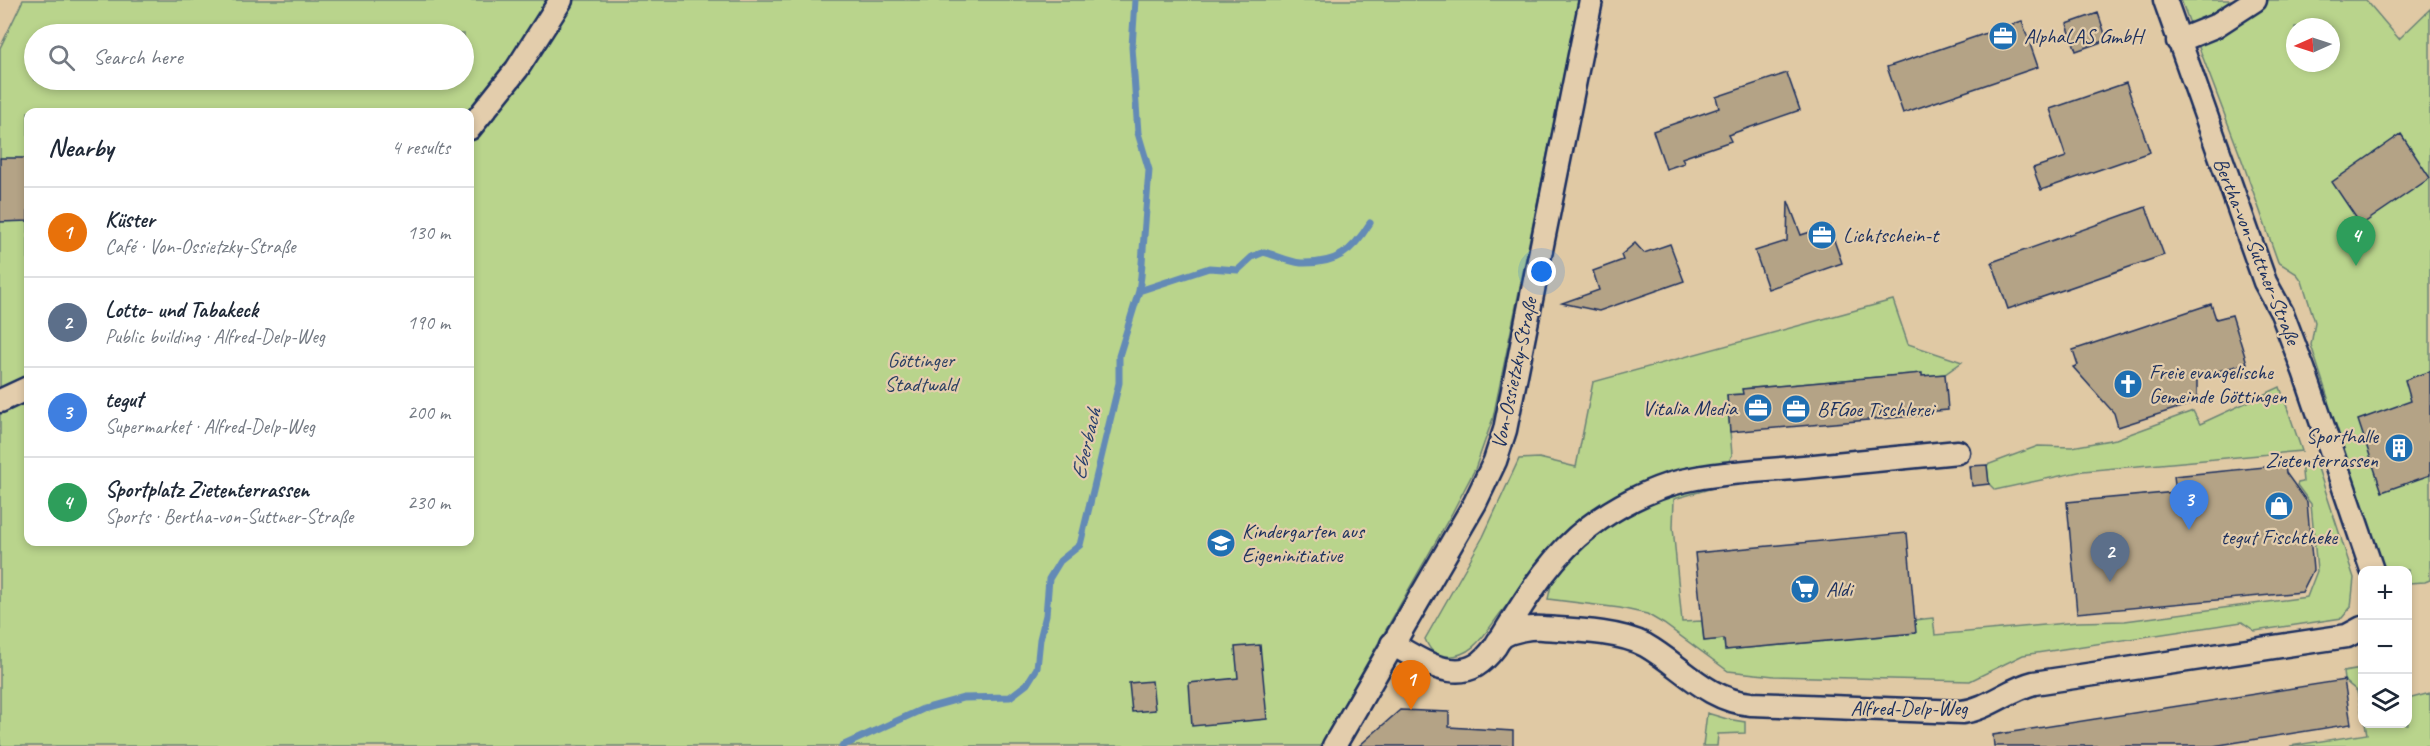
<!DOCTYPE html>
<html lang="en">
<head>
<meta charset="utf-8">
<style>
  :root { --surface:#fff; --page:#f2f2f3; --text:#1f2937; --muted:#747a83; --line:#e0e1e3; --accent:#1f6fb2 }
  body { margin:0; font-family:Caveat,sans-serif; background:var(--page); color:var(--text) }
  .controls { position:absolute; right:18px; bottom:18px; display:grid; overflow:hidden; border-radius:12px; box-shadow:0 3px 9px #0003 }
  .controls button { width:54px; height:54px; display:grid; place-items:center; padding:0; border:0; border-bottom:2px solid var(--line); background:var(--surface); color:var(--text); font:30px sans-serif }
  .compass { position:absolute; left:2286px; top:18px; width:54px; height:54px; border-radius:50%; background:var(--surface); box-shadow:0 3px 9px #0003; rotate:267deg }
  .you { position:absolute; left:1542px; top:272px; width:21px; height:21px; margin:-15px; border:4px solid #fff; border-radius:50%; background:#1a73e8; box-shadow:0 0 0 9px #1a73e833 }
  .badge { display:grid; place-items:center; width:39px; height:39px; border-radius:50%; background:var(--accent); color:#fff; font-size:20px; font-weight:700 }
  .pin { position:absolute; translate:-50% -50px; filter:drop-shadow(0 2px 3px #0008) }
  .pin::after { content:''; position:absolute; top:32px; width:21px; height:18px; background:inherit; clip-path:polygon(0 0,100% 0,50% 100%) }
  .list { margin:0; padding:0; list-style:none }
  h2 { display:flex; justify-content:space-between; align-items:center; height:78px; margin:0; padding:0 24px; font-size:26px }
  h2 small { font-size:20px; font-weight:400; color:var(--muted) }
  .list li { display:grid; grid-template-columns:39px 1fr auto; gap:18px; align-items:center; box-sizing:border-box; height:90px; padding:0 24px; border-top:2px solid var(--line) }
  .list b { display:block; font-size:22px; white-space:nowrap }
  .list p { margin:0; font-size:20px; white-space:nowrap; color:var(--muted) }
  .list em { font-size:20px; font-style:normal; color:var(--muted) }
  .icon { flex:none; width:33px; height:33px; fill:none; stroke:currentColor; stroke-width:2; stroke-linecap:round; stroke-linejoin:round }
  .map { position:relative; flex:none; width:2430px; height:746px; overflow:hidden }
  .search { position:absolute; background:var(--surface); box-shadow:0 3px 9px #0003; left:24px; top:24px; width:450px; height:66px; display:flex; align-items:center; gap:15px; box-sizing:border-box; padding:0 21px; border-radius:33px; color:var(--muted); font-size:22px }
  .panel { position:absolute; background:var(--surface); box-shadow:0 3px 9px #0003; left:24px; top:108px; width:450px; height:438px; border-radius:12px }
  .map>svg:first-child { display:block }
  .green { fill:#b9d48c; stroke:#6a8275; stroke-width:1.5; fill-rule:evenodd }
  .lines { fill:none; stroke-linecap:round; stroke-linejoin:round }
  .stream { stroke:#648ab6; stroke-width:7 }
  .building { fill:#b4a386; stroke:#1b2f5e; stroke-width:1.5 }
  .minor-casing { stroke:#1b2f5e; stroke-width:27 }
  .minor { stroke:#e3cdac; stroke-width:22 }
  .labels { text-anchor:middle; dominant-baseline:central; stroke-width:4.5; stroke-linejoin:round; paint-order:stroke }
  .poi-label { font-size:21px; fill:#1b2f5e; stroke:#e3cdac; text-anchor:start }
  .street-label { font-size:21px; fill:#1b2f5e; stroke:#e3cdac }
  .park-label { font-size:21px; fill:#2b4063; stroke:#e3cdac }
  .water-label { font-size:22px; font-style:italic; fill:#273e6d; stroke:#e3cdac }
</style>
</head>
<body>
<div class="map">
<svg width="2430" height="746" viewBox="0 0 2430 746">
  <rect width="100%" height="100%" fill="#e0c9a4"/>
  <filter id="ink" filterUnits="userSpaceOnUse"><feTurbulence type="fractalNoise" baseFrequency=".0167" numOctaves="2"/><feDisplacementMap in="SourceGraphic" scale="12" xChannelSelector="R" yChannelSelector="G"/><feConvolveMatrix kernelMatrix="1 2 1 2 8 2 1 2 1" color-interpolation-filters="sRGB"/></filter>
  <g filter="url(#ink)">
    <!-- green -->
    <path class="green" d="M23 0H1579L1493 418 1475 469 1452 513 1320 746H0V48ZM34 34H464V80H34ZM28 112H470V542H28Z
      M2181 0H2366L2399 39 2430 9V580L2425 582 2408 583V570H2383L2327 407 2328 398 2311 345 2315 322 2302 281 2297 274 2278 262 2243 163ZM2295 27H2331V63H2295Z
      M1893 300 1908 344 1962 362 1945 374 1922 376 1921 373 1743 389V394L1727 395 1732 455 1716 487 1674 499 1673 527 1682 622 1702 621 1704 641 1724 639 1725 650 1915 633 1914 620 1933 618 1935 635 2078 622 2125 621 2307 597 2317 571 2311 504 2297 485 2298 483 2303 482 2301 462H2316L2354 578 2351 607 2342 618 2255 631 2242 622 2023 655 1970 681 1774 676 1728 671 1664 624 1647 614 1620 608 1548 599 1552 581C1540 587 1523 591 1513 599 1491 618 1479 660 1444 656 1433 655 1429 648 1425 639L1483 537 1519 459 1539 458 1576 467 1593 382Z
      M2280 387 2302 451 2083 471 1995 490 1989 484 1987 465 2038 446 2072 447 2116 439 2193 411 2200 424Z
      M2362 669V715L2357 691 2344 680 2343 672Z
      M2430 693V746H2290L2367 734 2365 724H2408V699Z
      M1707 713 1727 719 1745 722V733L1718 734 1717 746H1703Z"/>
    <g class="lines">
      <!-- stream -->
      <path class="stream" d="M1139 291 1209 268 1238 270 1252 257 1264 252C1275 255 1289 262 1301 263 1337 264 1352 252 1370 223
        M842 746 923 709 963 698 1010 697 1027 684 1037 668 1040 639 1046 615 1049 579 1060 561 1080 545 1119 383V356L1139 291 1141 276 1149 170 1138 133 1132 47 1135 0"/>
    </g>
    <!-- building -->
    <path class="building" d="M2098 13 2107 40 2076 51 2067 24Z
      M2022 21 2038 67 1903 113 1887 67Z
      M1787 73 1800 110 1728 135 1731 141 1682 158 1684 163 1666 169 1653 131 1719 108 1716 97Z
      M2126 83 2150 152 2041 190 2033 168 2066 157 2050 109Z
      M2401 134 2430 178 2361 225 2332 182Z
      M0 158H28V221L0 222Z
      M1788 201 1801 235 1829 226 1842 263 1768 289 1755 251 1787 241Z
      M2146 207 2164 255 2008 309 1992 262Z
      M1635 243 1644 253 1670 244 1684 281 1599 311 1562 303 1599 290 1593 271 1623 260 1621 255Z
      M2211 304 2216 319 2232 315 2247 363 2197 377V402L2118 427 2114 413 2073 367 2078 365 2073 350Z
      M2430 371V475L2382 492 2358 420 2411 401 2405 380Z
      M1922 373V376L1945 374 1948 410 1925 412V415L1730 432 1727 395 1743 394 1742 389Z
      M1987 465 1989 484 1972 486 1970 466Z
      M2285 465 2286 473 2307 502 2313 570 2302 592 2077 613 2067 502 2176 492 2174 476Z
      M1907 533 1916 633 1725 650 1724 639 1704 641 1695 553Z
      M1260 645 1267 719 1192 726 1189 683 1238 678 1235 647Z
      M2344 680 2351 724 2213 746H1994L1993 735Z
      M1152 681 1155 710 1132 712 1129 683Z
      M1400 710 1449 712V727L1513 731V746H1359Z"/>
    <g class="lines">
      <!-- minor casing -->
      <g class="minor-casing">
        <path id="minor" d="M2165 0 2265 282 2282 313 2304 371 2372 570
          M2178 41 2215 26 2255 0
          M470 128 517 69 561 0
          M0 401 28 388
          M1502 637C1527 597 1551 556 1589 527 1615 507 1649 489 1682 481 1721 472 1764 471 1804 467 1855 462 1907 457 1958 452
          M1392 644C1410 654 1429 667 1450 670 1471 673 1483 663 1495 647 1497 643 1500 639 1503 636 1514 630 1530 627 1543 628 1573 630 1619 631 1645 645 1682 666 1706 700 1751 704L1962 712C1988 709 2009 689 2034 683L2347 636 2362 628
          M1334 746 1475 503 1495 461 1505 430 1591 0"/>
      </g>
      <!-- minor -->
      <use href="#minor" class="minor"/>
    </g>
  </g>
  <!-- icons -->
  <defs>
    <g id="office-disc" transform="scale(1.5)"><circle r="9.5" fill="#1f6fb2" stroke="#e3cdac"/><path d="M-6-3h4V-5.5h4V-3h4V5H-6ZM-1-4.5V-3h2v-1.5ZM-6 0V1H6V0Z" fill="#fff"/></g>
    <g id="church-disc" transform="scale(1.5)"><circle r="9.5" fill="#1f6fb2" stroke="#e3cdac"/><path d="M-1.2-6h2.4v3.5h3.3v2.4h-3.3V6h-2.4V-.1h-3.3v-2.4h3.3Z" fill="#fff"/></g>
    <g id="building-disc" transform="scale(1.5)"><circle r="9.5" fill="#1f6fb2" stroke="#e3cdac"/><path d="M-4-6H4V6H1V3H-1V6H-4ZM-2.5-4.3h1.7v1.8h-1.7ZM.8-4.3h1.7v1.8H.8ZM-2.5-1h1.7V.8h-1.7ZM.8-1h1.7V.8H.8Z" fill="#fff"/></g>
    <g id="shop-disc" transform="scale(1.5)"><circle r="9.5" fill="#1f6fb2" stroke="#e3cdac"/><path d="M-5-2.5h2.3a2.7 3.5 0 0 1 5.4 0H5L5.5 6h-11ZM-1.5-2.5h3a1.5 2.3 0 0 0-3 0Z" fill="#fff"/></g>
    <g id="school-disc" transform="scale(1.5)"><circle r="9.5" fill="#1f6fb2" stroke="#e3cdac"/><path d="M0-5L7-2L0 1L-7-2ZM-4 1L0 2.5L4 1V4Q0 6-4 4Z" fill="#fff"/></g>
    <g id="supermarket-disc" transform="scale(1.5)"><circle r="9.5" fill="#1f6fb2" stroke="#e3cdac"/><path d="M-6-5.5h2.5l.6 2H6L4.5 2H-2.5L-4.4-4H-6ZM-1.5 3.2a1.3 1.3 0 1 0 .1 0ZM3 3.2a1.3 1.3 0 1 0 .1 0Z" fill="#fff"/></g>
  </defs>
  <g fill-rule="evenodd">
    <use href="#office-disc" x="2003" y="36"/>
    <use href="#office-disc" x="1822" y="235"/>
    <use href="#church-disc" x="2128" y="384"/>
    <use href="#office-disc" x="1758" y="408"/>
    <use href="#office-disc" x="1796" y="409"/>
    <use href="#building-disc" x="2399" y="448"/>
    <use href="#shop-disc" x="2279" y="506"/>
    <use href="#school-disc" x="1221" y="543"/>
    <use href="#supermarket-disc" x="1805" y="589"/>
  </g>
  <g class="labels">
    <!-- poi labels -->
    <g class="poi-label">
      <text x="2024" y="36">AlphaLAS GmbH</text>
      <text x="1843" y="235">Lichtschein-t</text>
      <text x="2149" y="372">Freie evangelische<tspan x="2149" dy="24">Gemeinde Göttingen</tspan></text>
      <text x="1737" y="408" text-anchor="end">Vitalia Media</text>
      <text x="1817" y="409">BFGoe Tischlerei</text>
      <text x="2378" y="436" text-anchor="end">Sporthalle<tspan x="2378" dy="24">Zietenterrassen</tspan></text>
      <text x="1242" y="531">Kindergarten aus<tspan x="1242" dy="24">Eigeninitiative</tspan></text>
      <text x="2279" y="537" text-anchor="middle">tegut Fischtheke</text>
      <text x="1826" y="589">Aldi</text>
    </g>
    <!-- street labels -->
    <g class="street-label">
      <text transform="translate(2257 251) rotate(68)">Bertha-von-Suttner-Straße</text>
      <text transform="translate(1514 373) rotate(-78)">Von-Ossietzky-Straße</text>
      <text x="1909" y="708">Alfred-Delp-Weg</text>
    </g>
    <!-- park labels -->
    <g class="park-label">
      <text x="921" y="360">Göttinger<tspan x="921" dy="24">Stadtwald</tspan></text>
    </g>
    <!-- water labels -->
    <g class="water-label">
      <text transform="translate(1086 444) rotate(-77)">Eberbach</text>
    </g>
  </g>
</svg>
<div class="controls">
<button>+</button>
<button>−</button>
<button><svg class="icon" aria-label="layers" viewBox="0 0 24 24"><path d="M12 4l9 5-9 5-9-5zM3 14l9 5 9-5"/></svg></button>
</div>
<svg class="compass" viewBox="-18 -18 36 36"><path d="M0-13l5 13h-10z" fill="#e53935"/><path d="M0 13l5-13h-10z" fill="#747a83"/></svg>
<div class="you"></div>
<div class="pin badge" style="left:1411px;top:710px;background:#e8710a">1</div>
<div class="pin badge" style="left:2110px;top:582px;background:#5c6f8a">2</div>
<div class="pin badge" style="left:2189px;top:530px;background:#3f7fe0">3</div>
<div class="pin badge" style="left:2356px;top:266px;background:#2e9e5b">4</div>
<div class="search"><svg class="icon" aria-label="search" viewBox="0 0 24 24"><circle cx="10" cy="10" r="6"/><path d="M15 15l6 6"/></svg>Search here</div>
<section class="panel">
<h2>Nearby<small>4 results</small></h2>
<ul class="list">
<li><span class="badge" style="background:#e8710a">1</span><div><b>Küster</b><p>Café · Von-Ossietzky-Straße</p></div><em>130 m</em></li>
<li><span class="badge" style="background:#5c6f8a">2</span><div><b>Lotto- und Tabakeck</b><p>Public building · Alfred-Delp-Weg</p></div><em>190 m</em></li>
<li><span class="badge" style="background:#3f7fe0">3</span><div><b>tegut</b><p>Supermarket · Alfred-Delp-Weg</p></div><em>200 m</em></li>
<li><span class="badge" style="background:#2e9e5b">4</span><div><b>Sportplatz Zietenterrassen</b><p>Sports · Bertha-von-Suttner-Straße</p></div><em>230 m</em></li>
</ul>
</section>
</div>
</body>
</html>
